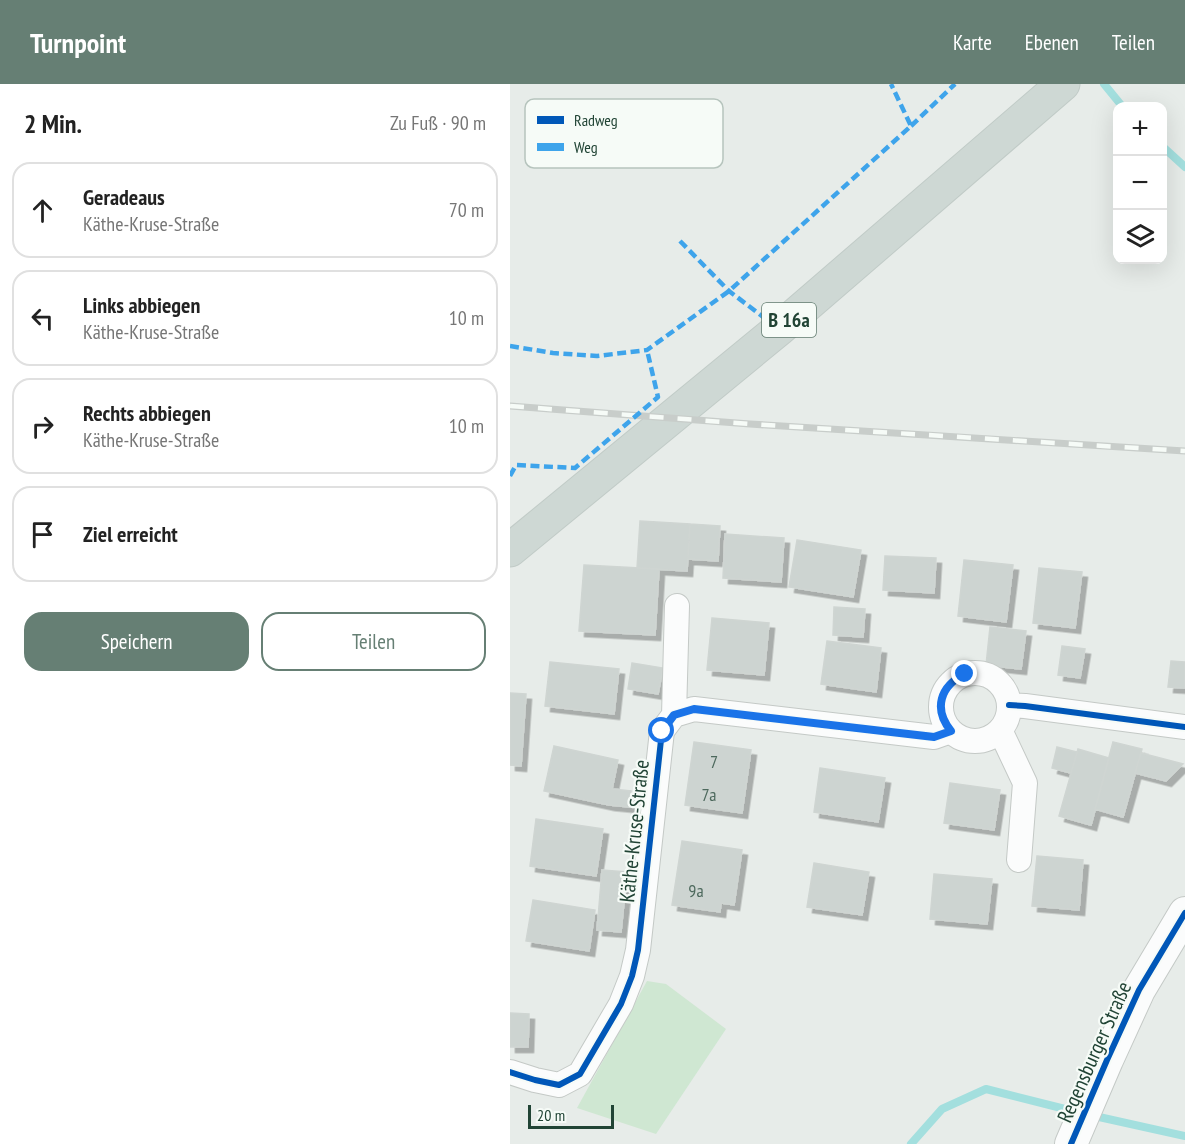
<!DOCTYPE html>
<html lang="de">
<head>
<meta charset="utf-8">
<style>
  :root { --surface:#fff; --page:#f6f6f6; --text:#222; --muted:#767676; --line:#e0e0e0; --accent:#667f74 }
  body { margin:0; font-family:"PT Sans Narrow",sans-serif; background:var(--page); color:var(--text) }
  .controls { position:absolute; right:18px; top:18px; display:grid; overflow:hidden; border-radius:12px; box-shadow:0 6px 24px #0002 }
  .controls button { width:54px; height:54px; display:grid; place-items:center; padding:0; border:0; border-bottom:2px solid var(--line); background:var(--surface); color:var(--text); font:30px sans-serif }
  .scale { position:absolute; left:18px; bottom:15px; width:86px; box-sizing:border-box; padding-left:6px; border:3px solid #214435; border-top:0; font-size:16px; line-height:21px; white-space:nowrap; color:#214435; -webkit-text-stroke:4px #f6fbf7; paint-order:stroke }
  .stop { position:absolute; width:18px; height:18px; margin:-14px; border:4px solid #1a73e8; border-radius:50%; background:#fff }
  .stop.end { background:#1a73e8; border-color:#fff; box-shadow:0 2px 6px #0008 }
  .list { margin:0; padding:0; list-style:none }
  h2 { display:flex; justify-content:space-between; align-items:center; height:78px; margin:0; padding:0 24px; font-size:26px }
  h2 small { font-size:20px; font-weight:400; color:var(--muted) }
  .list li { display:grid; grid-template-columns:39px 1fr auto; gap:18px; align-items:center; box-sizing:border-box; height:96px; margin:0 12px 12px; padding:0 12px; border:2px solid var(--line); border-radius:18px }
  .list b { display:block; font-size:22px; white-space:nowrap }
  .list p { margin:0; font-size:20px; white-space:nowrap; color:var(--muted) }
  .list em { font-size:20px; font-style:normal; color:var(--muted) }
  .actions { display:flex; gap:12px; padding:18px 24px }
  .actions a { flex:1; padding:14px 0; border:2px solid var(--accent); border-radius:18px; text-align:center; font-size:21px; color:var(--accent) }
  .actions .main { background:var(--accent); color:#fff }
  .icon { flex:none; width:33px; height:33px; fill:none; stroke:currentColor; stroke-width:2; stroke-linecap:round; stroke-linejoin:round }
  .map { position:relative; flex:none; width:675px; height:1060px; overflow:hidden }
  header { display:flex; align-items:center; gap:36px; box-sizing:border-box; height:84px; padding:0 30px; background:var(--accent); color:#fff }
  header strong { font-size:28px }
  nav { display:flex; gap:33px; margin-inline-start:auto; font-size:21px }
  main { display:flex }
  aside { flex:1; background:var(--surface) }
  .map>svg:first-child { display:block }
  .green { fill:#cfe7d2 }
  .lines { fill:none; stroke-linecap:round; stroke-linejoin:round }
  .stream { stroke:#a3dfde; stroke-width:8 }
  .building { fill:#cdd4d1; stroke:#cfd5d2; stroke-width:1.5; filter:url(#shadow) }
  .minor-casing { stroke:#c4c9c6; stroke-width:26 }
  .tertiary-casing { stroke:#c4c9c6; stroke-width:34 }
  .primary-casing { stroke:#c1cbc7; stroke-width:35 }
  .minor { stroke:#fbfcfc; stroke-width:24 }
  .tertiary { stroke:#fbfcfc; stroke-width:32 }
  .primary { stroke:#ced8d4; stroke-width:33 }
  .rail-casing { stroke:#c8cdca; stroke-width:7 }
  .rail { stroke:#f6fbf7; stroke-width:4.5; stroke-dasharray:14; stroke-linecap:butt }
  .quiet { stroke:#3ea4eb; stroke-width:4.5; stroke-dasharray:9 4.5; stroke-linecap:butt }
  .cycleway-casing { stroke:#f6fbf7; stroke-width:10 }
  .cycleway { stroke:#0057b8; stroke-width:6 }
  .route { stroke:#1a73e8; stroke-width:8 }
  .labels { text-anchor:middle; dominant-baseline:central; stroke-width:4.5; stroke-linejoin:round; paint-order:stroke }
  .number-label { font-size:18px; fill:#4d695d }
  .shield { fill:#f6fbf7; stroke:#617b6f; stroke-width:1.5 }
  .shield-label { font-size:20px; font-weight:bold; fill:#214435 }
  .street-label { font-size:21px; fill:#214435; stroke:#f6fbf7 }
  .key { fill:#f6fbf7; stroke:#b6c4bd; stroke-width:1.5 }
  .key-label { font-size:16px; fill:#214435 }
</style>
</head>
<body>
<header>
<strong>Turnpoint</strong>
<nav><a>Karte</a><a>Ebenen</a><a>Teilen</a></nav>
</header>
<main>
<aside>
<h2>2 Min.<small>Zu Fuß · 90 m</small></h2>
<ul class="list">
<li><svg class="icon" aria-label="ahead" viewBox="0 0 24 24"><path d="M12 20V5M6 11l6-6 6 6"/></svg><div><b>Geradeaus</b><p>Käthe-Kruse-Straße</p></div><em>70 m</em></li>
<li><svg class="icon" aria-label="left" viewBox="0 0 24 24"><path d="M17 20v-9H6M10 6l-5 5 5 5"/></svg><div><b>Links abbiegen</b><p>Käthe-Kruse-Straße</p></div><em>10 m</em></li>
<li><svg class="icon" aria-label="right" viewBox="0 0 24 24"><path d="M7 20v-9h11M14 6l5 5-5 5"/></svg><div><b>Rechts abbiegen</b><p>Käthe-Kruse-Straße</p></div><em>10 m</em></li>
<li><svg class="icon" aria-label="arrive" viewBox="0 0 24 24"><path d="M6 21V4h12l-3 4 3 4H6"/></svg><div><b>Ziel erreicht</b></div></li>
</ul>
<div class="actions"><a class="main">Speichern</a><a>Teilen</a></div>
</aside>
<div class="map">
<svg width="675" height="1060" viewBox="0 0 675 1060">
  <defs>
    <filter id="shadow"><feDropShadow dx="5.5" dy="5.5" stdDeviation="0" flood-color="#0004"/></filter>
  </defs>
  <rect width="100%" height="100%" fill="#e7ece9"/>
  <!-- green -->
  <path class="green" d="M137 897 156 900 216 945 146 1050 67 1024Z"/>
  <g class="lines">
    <!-- stream -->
    <path class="stream" d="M594 0 612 22
      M652 62 675 83
      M580 1031 675 1052
      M401 1060 432 1025 476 1005 567 1028"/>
  </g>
  <!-- building -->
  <path class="building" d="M130 437 180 440 177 487 127 484Z
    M180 440 210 442 208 477 178 475Z
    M215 450 274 454 271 498 213 494Z
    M287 456 351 466 343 513 279 503Z
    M375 472 426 474 424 509 373 506Z
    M454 476 503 481 496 538 448 532Z
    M74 481 149 485 145 551 69 547Z
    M529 484 572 488 565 544 523 539Z
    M324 523 355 525 353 553 323 551Z
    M202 534 259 539 254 591 197 586Z
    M480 543 516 547 511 585 476 581Z
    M317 557 371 564 366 608 311 600Z
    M552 562 575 565 570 594 548 591Z
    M661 577 675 578V604L658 603Z
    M40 578 109 585 104 630 35 622Z
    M122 579 153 584 148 610 118 605Z
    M0 609 16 610 11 682 0 681Z
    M184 658 241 666 232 729 175 721Z
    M603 658 632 665 613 733 585 725Z
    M44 662 108 676 102 705 121 707 119 723 99 721 34 707Z
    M547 663 567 668 561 689 542 684Z
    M568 665 599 674 581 741 549 732Z
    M631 669 673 680 656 697 625 689Z
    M310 684 375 694 368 738 304 728Z
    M440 699 490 706 484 746 434 739Z
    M26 735 93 745 86 792 20 782Z
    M172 757 232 766 224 821 211 819 210 828 162 821Z
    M527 772 573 776 569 826 522 822Z
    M304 779 359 788 352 831 297 823Z
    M92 786 117 788 111 848 87 846Z
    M424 790 482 795 477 840 420 835Z
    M23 816 85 826 79 867 16 857Z
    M0 929 19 930 18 963H0Z"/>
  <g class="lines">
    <!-- minor casing -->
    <g class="minor-casing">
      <path id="minor" d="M431 623a34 34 0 1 1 68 0a34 34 0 1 1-68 0Z
        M499 621 515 622 675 643
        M164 631 167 522
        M490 646 515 699 509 776
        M0 988 25 996 49 1001 70 990 111 920 122 892 128 866 152 647 164 631 184 625 424 653 441 647"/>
    </g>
    <!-- tertiary casing -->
    <g class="tertiary-casing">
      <path id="tertiary" d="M561 1060 597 976 629 906 675 829"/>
    </g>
    <!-- primary casing -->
    <g class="primary-casing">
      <path id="primary" d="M0 466 269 245 553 0"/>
    </g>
    <!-- minor -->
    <use href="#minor" class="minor"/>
    <!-- tertiary -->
    <use href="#tertiary" class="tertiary"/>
    <!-- primary -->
    <use href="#primary" class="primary"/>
    <!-- rail casing -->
    <g class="rail-casing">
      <path id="rail" d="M0 322 240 340 675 367"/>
    </g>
    <!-- rail -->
    <use href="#rail" class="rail"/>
    <!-- quiet -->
    <path class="quiet" d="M401 42 445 0
      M170 157 219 207 269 245
      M0 262 43 269 87 272 137 266 219 207 401 42 381 0
      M0 392 6 381 65 384 148 313 137 266"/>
    <!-- cycleway casing -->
    <g class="cycleway-casing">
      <path id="cycleway" d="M499 621 515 622 675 643
        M0 988 25 996 49 1001 70 990 111 920 122 892 128 866 152 647 164 631 184 625 424 653 441 647
        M561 1060 597 976 629 906 675 829"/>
    </g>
    <!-- cycleway -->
    <use href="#cycleway" class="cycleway"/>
  </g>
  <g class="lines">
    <!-- route -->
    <path class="route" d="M152 647 164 631 184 625 424 653 441 647C423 625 430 602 455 590"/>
  </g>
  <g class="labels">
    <!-- number labels -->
    <g class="number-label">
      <text x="204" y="677">7</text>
      <text x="199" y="710">7a</text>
      <text x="186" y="806">9a</text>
    </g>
    <!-- shield labels -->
    <rect class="shield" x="252" y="219" width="54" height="34" rx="4.5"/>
    <g class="shield-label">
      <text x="279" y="236">B 16a</text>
    </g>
    <!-- street labels -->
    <g class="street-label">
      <text transform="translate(124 747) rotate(-84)">Käthe-Kruse-Straße</text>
      <text transform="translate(584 968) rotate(-66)">Regensburger Straße</text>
    </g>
  </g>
  <!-- legend -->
  <rect x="15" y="15" width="198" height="69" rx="9" class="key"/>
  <rect x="27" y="32" width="27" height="8" fill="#0057b8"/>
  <rect x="27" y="59" width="27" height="8" fill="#3ea4eb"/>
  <g class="key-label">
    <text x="64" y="42">Radweg</text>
    <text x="64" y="69">Weg</text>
  </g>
</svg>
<div class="controls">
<button>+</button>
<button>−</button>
<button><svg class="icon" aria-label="layers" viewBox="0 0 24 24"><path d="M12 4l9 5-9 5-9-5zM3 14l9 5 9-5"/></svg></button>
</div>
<div class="scale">20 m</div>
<div class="stop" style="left:152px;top:647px"></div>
<div class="stop end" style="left:455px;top:590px"></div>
</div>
</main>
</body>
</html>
